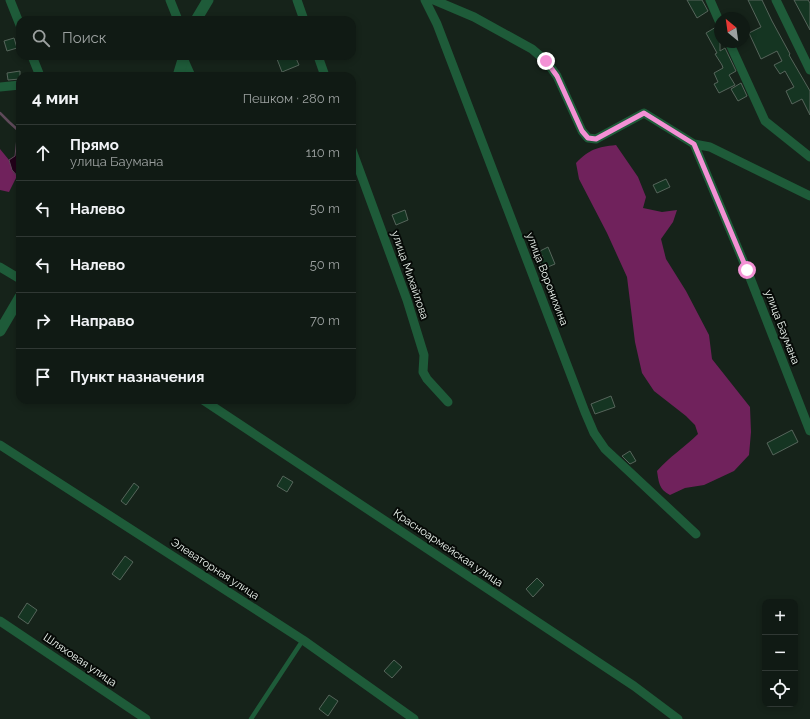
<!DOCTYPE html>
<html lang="ru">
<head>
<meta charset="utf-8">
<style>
  :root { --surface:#101a14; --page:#1e2722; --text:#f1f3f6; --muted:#9ca1a0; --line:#303834 }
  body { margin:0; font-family:Raleway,sans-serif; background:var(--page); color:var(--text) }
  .controls { position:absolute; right:12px; bottom:12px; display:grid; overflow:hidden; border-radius:8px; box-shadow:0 2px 6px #0003 }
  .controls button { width:36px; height:36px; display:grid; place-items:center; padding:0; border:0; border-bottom:1px solid var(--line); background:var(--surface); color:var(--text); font:20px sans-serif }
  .compass { position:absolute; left:714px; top:12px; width:36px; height:36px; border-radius:50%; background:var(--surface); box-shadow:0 2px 6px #0003; rotate:331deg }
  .stop { position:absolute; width:12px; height:12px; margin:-9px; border:3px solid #f391d5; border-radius:50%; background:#fff }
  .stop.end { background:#f391d5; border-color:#fff; box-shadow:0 1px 4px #0008 }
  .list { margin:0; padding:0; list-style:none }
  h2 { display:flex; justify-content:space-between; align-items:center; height:52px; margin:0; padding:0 16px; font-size:17px }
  h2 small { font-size:13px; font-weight:400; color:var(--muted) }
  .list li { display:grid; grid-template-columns:26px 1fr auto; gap:12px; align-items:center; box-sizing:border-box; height:56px; padding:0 16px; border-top:1px solid var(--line) }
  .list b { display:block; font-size:15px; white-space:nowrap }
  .list p { margin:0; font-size:13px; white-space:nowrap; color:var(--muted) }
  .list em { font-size:13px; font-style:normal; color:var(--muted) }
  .icon { flex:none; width:22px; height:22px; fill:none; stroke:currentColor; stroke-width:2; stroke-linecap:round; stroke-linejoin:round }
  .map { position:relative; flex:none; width:810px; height:719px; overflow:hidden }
  .search { position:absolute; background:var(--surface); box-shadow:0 2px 6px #0003; left:16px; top:16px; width:340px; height:44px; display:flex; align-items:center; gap:10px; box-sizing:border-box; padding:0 14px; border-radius:12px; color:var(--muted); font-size:15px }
  .panel { position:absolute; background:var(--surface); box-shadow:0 2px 6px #0003; left:16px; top:72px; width:340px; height:332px; border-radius:12px }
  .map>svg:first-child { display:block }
  .forest { fill:#70225c }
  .water { fill:#210019; stroke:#5f4a5a }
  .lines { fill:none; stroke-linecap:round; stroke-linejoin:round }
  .stream { stroke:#5f4a5a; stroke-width:2.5 }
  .building { fill:#153522; stroke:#56655b }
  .service { stroke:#1e5b39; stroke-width:4.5 }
  .minor { stroke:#1e5b39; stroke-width:9 }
  .tertiary { stroke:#1e5b39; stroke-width:11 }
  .route { stroke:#f391d5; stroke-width:5 }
  .labels { text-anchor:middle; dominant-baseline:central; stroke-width:4; stroke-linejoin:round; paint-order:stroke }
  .street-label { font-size:11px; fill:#eff7f1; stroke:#060a07 }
</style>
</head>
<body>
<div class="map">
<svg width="810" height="719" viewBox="0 0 810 719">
  <rect width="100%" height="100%" fill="#16231a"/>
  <!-- forest -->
  <path class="forest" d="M616 145 638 177 646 197 643 208 662 212 677 210 673 222 661 239 666 259 686 291 709 335 712 359 750 407 751 432 749 455 734 471 704 485 685 488 670 495C659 489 659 483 657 471 669 457 685 447 698 434L695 425 686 416 654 391 642 373 635 342 627 277 607 233 579 179 576 163C590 149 597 147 616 145Z
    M0 149 9 160 12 170 17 176 9 192 0 190Z"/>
  <!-- water -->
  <path class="water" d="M19 131H20V179L12 170 9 160 15 156 17 137Z"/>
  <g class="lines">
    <!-- stream -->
    <path class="stream" d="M0 113 9 122 19 131"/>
  </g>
  <!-- building -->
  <path class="building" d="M687 0H702L708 11 697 18Z
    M748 0H762L772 21 790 54 789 55 810 91V115L802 99 792 104 786 91 794 87 785 71 780 74 774 65 782 61 777 51 761 59 749 33 761 27Z
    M794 0H808L810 3V30Z
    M716 27 720 35V51L725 48 736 71 729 75 735 85 719 93 714 84 718 82 714 73 723 68 722 65 715 54 717 53 706 33Z
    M14 38 17 48 7 51 4 41Z
    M284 56H295L299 65 282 72 277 59Z
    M20 71V79L8 80 7 73Z
    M741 83 747 96 738 101 731 89Z
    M666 179 670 187 657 193 653 185Z
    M405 210 408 220 396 225 392 215Z
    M548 247 555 264 543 269 539 260 543 258 540 251Z
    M611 396 615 407 595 414 591 404Z
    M792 430 798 442 773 455 767 443Z
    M630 451 636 461 630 464 622 456Z
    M283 476 293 482 287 492 277 486Z
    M134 483 139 487 126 505 121 501Z
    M125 556 133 562 120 580 112 574Z
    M537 578 544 585 533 597 526 589Z
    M27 603 37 610 28 624 18 617Z
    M394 660 402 667 392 678 384 671Z
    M329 695 338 701 328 716 319 709Z"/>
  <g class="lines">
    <!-- service -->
    <path class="service" d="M251 719 303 640"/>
    <!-- minor -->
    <path class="minor" d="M10 0 20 25
      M170 0 178 20
      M297 0 304 20
      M425 0 437 24 585 412 594 433 605 449 696 534
      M434 0 474 17 532 49 546 61 557 76 582 131 588 138 596 139 644 113 694 144 710 147 810 196
      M710 0 720 23
      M776 0 810 70
      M729 42 765 121 810 157
      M32 56 40 76
      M318 56 325 76
      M183 58 191 76
      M0 87 20 85
      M694 144 747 270 810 431
      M352 150 407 300 424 355 423 372 427 379 448 402
      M0 267 20 279
      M203 400 634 686 678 719
      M0 445 303 640 414 719
      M0 621 146 719"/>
    <!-- tertiary -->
    <path class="tertiary" d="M196 20 208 0
      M178 76 184 56
      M0 331 20 297"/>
  </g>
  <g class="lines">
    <!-- route -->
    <path class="route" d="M546 61 557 76 582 131 588 138 596 139 644 113 694 144 747 270"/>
  </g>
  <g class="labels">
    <!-- street labels -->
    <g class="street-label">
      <text transform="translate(410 275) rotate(71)">улица Михайлова</text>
      <text transform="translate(547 279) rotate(69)">улица Воронихина</text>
      <text transform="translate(782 327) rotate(69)">улица Баумана</text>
      <text transform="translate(448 548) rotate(34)">Красноармейская улица</text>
      <text transform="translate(215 569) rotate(33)">Элеваторная улица</text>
      <text transform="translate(80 660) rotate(34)">Шляховая улица</text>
    </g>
  </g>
</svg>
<div class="controls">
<button>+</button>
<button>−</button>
<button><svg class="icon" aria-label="locate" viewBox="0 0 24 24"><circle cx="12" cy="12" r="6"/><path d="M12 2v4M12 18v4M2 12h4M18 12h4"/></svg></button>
</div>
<svg class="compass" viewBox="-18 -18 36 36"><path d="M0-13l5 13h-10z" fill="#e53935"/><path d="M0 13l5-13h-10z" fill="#9ca1a0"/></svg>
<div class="stop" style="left:747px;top:270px"></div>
<div class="stop end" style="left:546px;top:61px"></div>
<div class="search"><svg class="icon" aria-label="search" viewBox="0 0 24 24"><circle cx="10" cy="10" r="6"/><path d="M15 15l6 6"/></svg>Поиск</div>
<section class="panel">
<h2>4 мин<small>Пешком · 280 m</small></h2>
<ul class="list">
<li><svg class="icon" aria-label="ahead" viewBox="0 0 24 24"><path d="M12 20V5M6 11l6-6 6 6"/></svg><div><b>Прямо</b><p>улица Баумана</p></div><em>110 m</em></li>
<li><svg class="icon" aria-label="left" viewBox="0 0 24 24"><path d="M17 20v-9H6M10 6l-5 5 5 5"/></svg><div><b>Налево</b></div><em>50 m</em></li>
<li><svg class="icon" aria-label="left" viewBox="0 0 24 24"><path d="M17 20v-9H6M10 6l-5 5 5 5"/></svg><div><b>Налево</b></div><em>50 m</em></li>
<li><svg class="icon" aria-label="right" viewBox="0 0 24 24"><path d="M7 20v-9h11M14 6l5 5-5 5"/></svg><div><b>Направо</b></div><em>70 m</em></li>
<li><svg class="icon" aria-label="arrive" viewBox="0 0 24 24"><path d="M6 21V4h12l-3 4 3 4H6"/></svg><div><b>Пункт назначения</b></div></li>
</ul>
</section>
</div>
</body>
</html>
